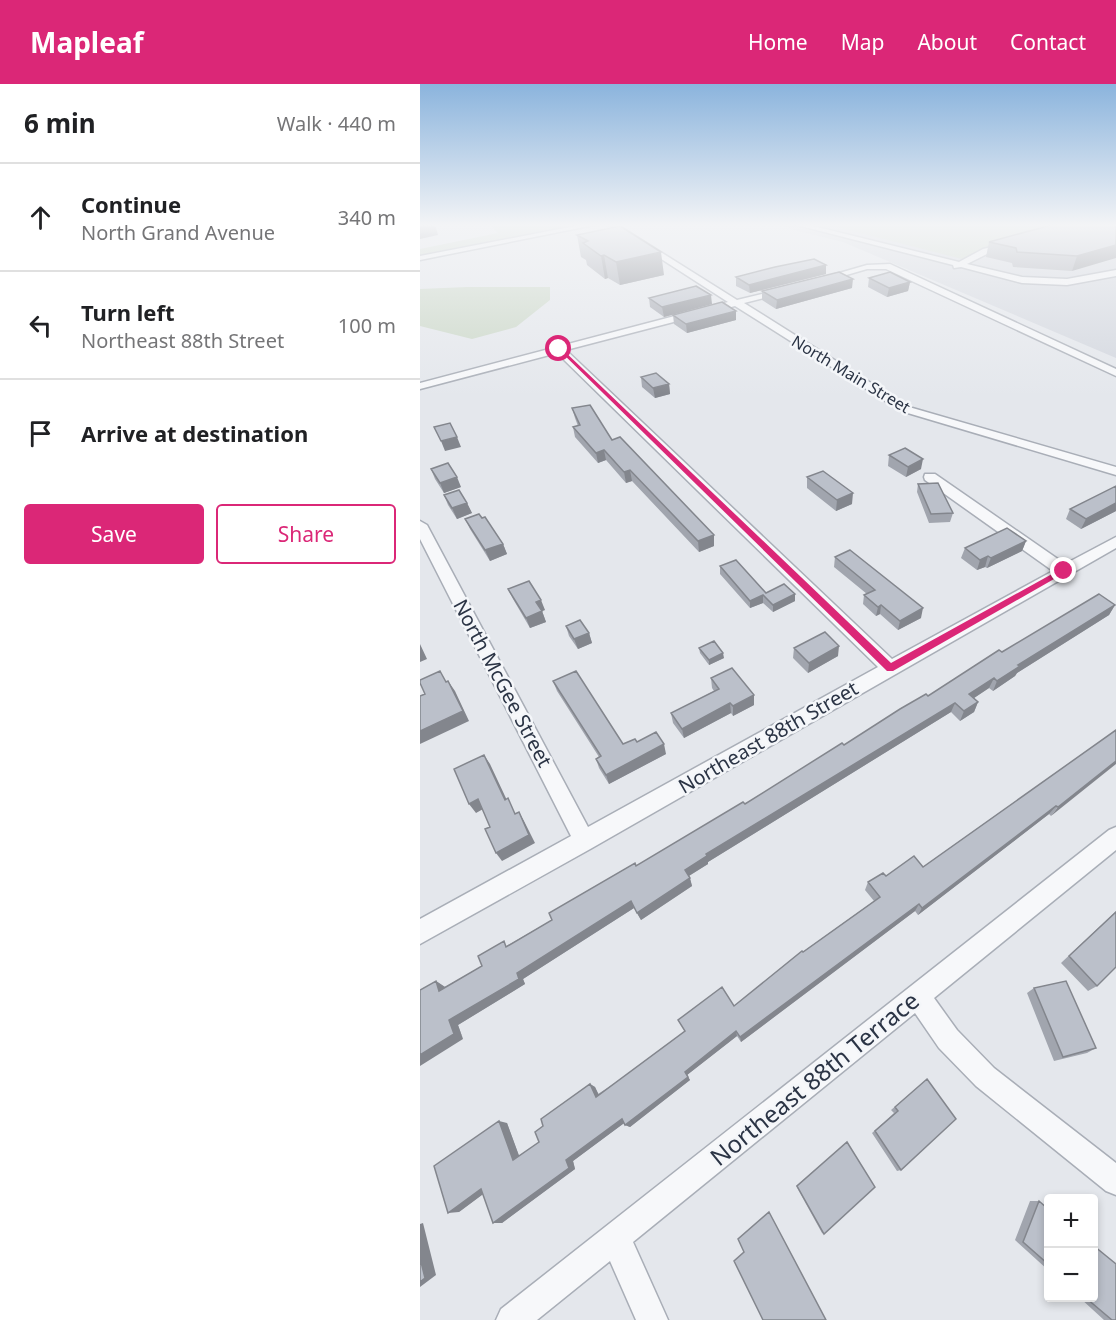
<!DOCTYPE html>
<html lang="en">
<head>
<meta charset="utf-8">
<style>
  :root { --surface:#fff; --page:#f2f2f2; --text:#202124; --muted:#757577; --line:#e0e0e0; --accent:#db2777 }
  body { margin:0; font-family:"Noto Sans",sans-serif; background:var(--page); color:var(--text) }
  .controls { position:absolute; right:18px; bottom:18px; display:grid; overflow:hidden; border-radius:6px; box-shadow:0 3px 9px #0003 }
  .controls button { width:54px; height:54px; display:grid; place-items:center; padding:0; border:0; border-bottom:2px solid var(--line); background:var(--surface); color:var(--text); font:30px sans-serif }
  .stop { position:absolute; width:18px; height:18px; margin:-14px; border:4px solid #db2777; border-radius:50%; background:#fff }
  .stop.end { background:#db2777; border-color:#fff; box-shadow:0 2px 6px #0008 }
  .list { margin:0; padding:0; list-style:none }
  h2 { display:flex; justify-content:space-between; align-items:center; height:78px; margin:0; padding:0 24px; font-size:26px }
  h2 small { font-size:20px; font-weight:400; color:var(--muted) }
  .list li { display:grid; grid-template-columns:39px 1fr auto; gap:18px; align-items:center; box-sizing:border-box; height:108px; padding:0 24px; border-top:2px solid var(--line) }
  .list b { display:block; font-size:22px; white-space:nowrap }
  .list p { margin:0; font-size:20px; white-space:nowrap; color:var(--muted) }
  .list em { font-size:20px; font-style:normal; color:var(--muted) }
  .actions { display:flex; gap:12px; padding:18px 24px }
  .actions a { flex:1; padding:14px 0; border:2px solid var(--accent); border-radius:6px; text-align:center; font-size:21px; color:var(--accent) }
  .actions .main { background:var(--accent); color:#fff }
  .icon { flex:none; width:33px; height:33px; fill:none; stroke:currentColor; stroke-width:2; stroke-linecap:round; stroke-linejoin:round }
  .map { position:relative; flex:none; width:696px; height:1236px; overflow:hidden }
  header { display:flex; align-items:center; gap:36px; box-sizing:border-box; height:84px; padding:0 30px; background:var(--accent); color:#fff }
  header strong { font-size:28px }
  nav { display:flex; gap:33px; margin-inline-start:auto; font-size:21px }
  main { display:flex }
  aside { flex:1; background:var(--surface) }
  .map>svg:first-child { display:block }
  .built { fill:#d2d6de }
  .green { fill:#c9d6c5 }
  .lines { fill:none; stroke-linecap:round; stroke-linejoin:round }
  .minor-casing { stroke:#a9aeb7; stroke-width:3 }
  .minor { fill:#f7f8fa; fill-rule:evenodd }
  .wall { fill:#a1a5ae }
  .shaded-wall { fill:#83868d }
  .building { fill:#bbc0ca; stroke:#83868d; stroke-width:1.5 }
  .route { fill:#db2777 }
  .labels { text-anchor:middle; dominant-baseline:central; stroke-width:5; stroke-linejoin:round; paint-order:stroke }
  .far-street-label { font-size:16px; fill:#2b3445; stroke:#f4f6f9 }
  .street-label { font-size:20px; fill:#2b3445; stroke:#f4f6f9 }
  .near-street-label { font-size:24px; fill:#2b3445; stroke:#f4f6f9 }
</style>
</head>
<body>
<header>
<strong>Mapleaf</strong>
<nav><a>Home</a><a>Map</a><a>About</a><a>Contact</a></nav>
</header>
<main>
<aside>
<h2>6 min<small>Walk · 440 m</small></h2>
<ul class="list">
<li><svg class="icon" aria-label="ahead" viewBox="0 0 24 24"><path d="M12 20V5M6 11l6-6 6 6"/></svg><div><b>Continue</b><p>North Grand Avenue</p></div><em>340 m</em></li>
<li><svg class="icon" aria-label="left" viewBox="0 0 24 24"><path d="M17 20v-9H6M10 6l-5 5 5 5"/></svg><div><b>Turn left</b><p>Northeast 88th Street</p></div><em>100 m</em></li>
<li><svg class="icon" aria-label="arrive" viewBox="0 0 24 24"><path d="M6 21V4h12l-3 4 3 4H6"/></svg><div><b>Arrive at destination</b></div></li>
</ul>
<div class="actions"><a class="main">Save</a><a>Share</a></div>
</aside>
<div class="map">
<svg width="696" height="1236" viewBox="0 0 696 1236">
  <rect width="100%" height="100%" fill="#e4e7ec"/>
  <!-- built -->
  <path class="built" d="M361 140H696V274L423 158 374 146Z"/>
  <!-- green -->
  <path class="green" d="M69 140H175L0 174V165L78 149Z
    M405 140H630L642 144 565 164 542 175Z
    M47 203H130V216L96 243 52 255 0 242V205Z"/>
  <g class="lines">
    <!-- minor casing -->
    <g class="minor-casing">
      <path id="minor" d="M165 140H179L0 176V172Z
        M187 140H196L317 216 367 204V208L324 219 489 323 696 383V391L481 327 315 222 146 266 472 575 633 487 505 396 504 393 505 390H515L645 480 696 453V464L172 764 0 860V835L151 752 0 455V437L7 441 168 743 458 583 137 269 0 305V299L308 218Z
        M373 140H385L539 178 563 165 589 159 593 161 592 163 569 169 547 180 602 193 647 195 696 186V192L647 201 602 199 541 183 534 184 533 181Z
        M470 180 696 285V292L466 185H447L399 199 395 196 447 181Z
        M696 743V766L514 914 537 946 574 984 696 1079V1111L686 1107 556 1002 519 964 495 929 213 1158 248 1236H216L190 1177 117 1236H76L81 1225 689 746Z"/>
    </g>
    <!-- minor -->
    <use href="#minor" class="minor"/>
  </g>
  <!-- wall -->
  <path class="wall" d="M696 140 652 187 593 183 592 179 566 173 569 158Z
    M157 151 244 191 200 201 188 194 185 195 167 181 166 176 161 173Z
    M406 181V190L330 209 316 202V193Z
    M449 194 490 198 488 207 467 213 448 203Z
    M432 204 356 225 342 216V207Z
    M229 214 292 220 244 233 230 223Z
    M316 227V236L267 249 254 240 253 231Z
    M221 293 249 300 250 310 235 314 222 303Z
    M152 324 192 356 294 451V462L279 468 212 397 206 399 186 376 178 379 155 353 153 343 158 342 155 334Z
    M469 371 501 385 486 393 468 382Z
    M11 385 41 403 24 409 15 395Z
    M387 393 432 420 416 427 387 404Z
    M498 400 533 429 530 438 509 439 497 408Z
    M696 402V427L661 445 646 435 650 425Z
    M24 411 47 419 52 429 37 435 28 421Z
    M45 435 83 460 87 470 70 477 50 445Z
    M606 457 602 467 567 484 565 483 557 486 541 474 545 464Z
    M415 473 501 534 478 546 460 530 456 532 443 520 444 511 447 510 414 483Z
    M300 482 346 509 375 510V517L353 528 343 519 330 524 300 490Z
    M88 505 125 526 122 527 126 538 110 544 93 515Z
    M695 521 689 531 597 589 595 592 573 607 569 604 554 614 558 618 554 628 540 637 531 628 288 778V780L269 792 272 802 221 836 214 824 103 895 105 900 38 941 43 955 16 897 25 903 62 882 88 861 132 836 216 782 325 720 582 568Z
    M146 542 169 549 172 559 158 565 149 552Z
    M279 564 304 574 289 581 280 569Z
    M374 564 418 572 388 589 373 574Z
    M291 594 334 611V621L313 632 311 629 264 654 253 639 251 629 294 607 292 604Z
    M133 597 203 660 217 658 246 670 189 700 179 684 176 675 179 673 137 607Z
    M696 646 631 732 629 730 498 831 495 827 321 958 317 952 267 991 270 996 210 1043 205 1041 204 1039 153 1077 155 1085 82 1139H73L63 1110 39 1128 87 1039 99 1072 119 1058 123 1042 170 1000 175 1003 178 1010 314 922 383 868 454 817 445 806 448 798 466 792 503 783Z
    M696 827V883L677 902 668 907 641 879Z
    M614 904 676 964 667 969 634 977 607 909Z
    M507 995 481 1086 477 1087 452 1049 474 1029 471 1026Z
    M425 1060 404 1150 402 1149 376 1102Z
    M610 1117H619L628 1125V1186L595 1156Z
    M660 1214H674L696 1236H684Z"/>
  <!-- shaded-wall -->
  <path class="shaded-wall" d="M15 140 18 151 0 155V142Z
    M696 161V174L652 187 657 172Z
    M241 168 244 191 200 201 196 178Z
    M184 171 188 194 185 195 181 172Z
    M406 181V190L330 209 329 201Z
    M433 195 432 204 356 225 357 216Z
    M490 198 488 207 467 213 469 204Z
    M291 211 292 220 244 233 242 223Z
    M316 227V236L267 249 266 240Z
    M249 300 250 310 235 314 233 304Z
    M37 353 41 363 25 367 21 357Z
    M184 366 186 376 178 379 176 369Z
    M503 375 501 385 486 393 488 383Z
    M210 386 212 397 206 399 204 388Z
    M37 393 41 403 24 409 20 399Z
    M433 409 432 420 416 427 417 416Z
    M47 419 52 429 37 435 32 424Z
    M696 419V427L661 445 666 435Z
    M294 451V462L279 468 278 457Z
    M606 457 602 467 567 484 571 474Z
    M83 460 87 470 70 477 65 466Z
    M568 472 565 483 557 486 560 476Z
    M375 510V517L353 528V521Z
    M343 511V519L330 524V517Z
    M121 516 125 526 122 527 126 538 110 544 106 534 116 518Z
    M461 521 460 530 456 532 458 523Z
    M695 521 689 531 597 589 595 592 573 607 577 597 598 581Z
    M503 524 501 534 478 546 480 537Z
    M169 549 172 559 158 565 154 555Z
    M0 560 7 575 0 578Z
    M419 562 418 572 388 589 389 579Z
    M303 569 304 574 289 581V576Z
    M574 594 569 604 545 620 549 610Z
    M28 597 35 607 49 637 0 660V647Z
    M334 611V621L313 632V622Z
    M558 618 554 628 540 637 544 627Z
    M310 619 311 629 264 654 262 645Z
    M535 619 531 628 288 778V780L267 793 265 786 286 770Z
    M244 660 246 670 189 700 186 691Z
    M64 671 70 680 91 725 85 716Z
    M696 677V680L631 732 638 723Z
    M58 715 65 724 56 729 49 720Z
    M636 722 629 730 498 831 502 824Z
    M99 728 104 737 115 759 82 777 76 769Z
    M270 794 272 802 221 836 217 829Z
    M211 817 214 824 103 895 105 900 38 941 43 955 0 982V971L29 936 97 889Z
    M499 820 495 827 321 958 320 953Z
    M16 897 25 903 28 912 19 907Z
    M316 947 317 952 267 991 270 996 210 1043 205 1041 265 988Z
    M170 1000 175 1003 181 1015 176 1013Z
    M202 1035 207 1037 153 1077 155 1085 82 1139H73L146 1076Z
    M79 1037 87 1039 101 1077 93 1076Z
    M61 1105H70L39 1128 28 1129Z
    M3 1139 16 1191 0 1203V1140Z"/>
  <!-- building -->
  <path class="building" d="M0 140H15L0 142Z
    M635 140H696V161L657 172 597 168 596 164 569 158Z
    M200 142 241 168 196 178 184 171 181 172 163 159 168 157 157 151Z
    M394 175 406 181 329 201 316 193 355 183Z
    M419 188 433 195 357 216 342 207Z
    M470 188 490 198 469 204 449 194Z
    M276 202 291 211 242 223 229 214Z
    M302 218 316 227 266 240 253 231Z
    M236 289 249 300 233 304 221 293Z
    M170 321 192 356 200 353 294 451 278 457 210 386 204 388 184 366 176 369 153 343 160 341 152 324Z
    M30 339 37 353 21 357 14 343Z
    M485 364 503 375 488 383 469 371Z
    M28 379 37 393 20 399 11 385Z
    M403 387 433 409 417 416 387 393Z
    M518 399 533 429 511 430 498 400Z
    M696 402V419L666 435 650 425Z
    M39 406 47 419 32 424 24 411Z
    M59 430 62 434 65 433 83 460 65 466 45 435Z
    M587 444 606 457 571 474 568 472 560 476 545 464Z
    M430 466 503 524 480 537 461 521 458 523 444 511 455 506 415 473Z
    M316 476 346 509 364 500 375 510 353 521 343 511 330 517 300 482Z
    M109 497 121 516 116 518 122 527 106 534 88 505Z
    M679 510 695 521 598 581 600 582 577 597 574 594 549 610 558 618 544 627 535 619 286 770 287 772 265 786 270 794 217 829 211 817 97 889 99 895 29 936 34 950 0 971V906L16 897 19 907 62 882 58 872 84 857 86 863 132 836 129 829 215 779 216 782 323 718 325 720 422 659 424 661 480 625 506 610 508 612 579 566 582 568Z
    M160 536 169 549 154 555 146 542Z
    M405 548 419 562 389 579 374 564Z
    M294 557 303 569 289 576 279 564Z
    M312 584 334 611 313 622 310 619 262 645 251 629 299 605 291 594Z
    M20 587 26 598 28 597 43 627 0 647V612L5 610 0 599V596Z
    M156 587 203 660 215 655 217 658 236 648 244 660 186 691 176 675 181 672 133 597Z
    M696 646V677L638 723 636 722 502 824 499 820 320 953 316 947 265 988 268 993 205 1041 202 1035 146 1076 149 1084 73 1139 61 1105 28 1129 14 1082 79 1037 93 1076 119 1058 115 1048 123 1042 121 1035 170 1000 176 1013 265 947 258 936 302 903 314 922 382 867 383 868 460 813 448 798 463 789 466 792 494 772 503 783Z
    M64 671 85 716 88 714 95 730 99 728 109 751 76 769 65 745 70 743 58 715 49 720 34 685Z
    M696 828V883L677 902 649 872Z
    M646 897 676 964 643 973 614 904Z
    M507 995 536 1035 481 1086 455 1047 478 1027 475 1023Z
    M427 1058 455 1103 404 1150 377 1102Z
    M619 1117 628 1125V1180L603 1158Z
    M349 1128 406 1236H343L314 1177 324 1168 318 1155Z
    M674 1162 696 1180V1236H692L666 1214H674Z
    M0 1174 5 1194 0 1198Z"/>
  <!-- sky -->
  <linearGradient id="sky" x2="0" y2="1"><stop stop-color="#8bb4dd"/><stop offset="0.45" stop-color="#f3f4f6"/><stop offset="1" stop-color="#f3f4f6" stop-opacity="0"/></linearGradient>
  <rect width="696" height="313" fill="url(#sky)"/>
  <!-- route -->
  <path class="route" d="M137 264H141L471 579 641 485 648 487 473 587H467Z"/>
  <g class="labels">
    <!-- far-street labels -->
    <g class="far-street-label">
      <text transform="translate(431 290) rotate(31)">North Main Street</text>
    </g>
    <!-- street labels -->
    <g class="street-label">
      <text transform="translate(83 599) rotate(62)">North McGee Street</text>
      <text transform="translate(348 653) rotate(-30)">Northeast 88th Street</text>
    </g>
    <!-- near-street labels -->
    <g class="near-street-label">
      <text transform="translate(394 994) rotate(-39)">Northeast 88th Terrace</text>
    </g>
  </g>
</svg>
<div class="controls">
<button>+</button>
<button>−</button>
</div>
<div class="stop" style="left:139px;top:265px"></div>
<div class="stop end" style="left:644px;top:487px"></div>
</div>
</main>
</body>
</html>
